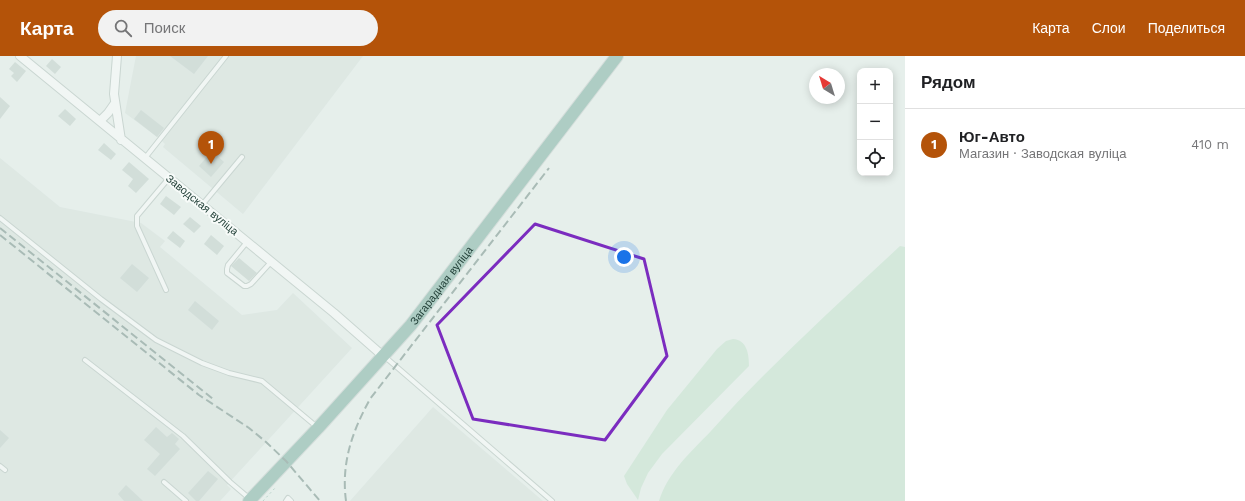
<!DOCTYPE html>
<html lang="ru">
<head>
<meta charset="utf-8">
<style>
  :root { --surface:#fff; --page:#f2f2f2; --text:#202124; --muted:#757577; --line:#e0e0e0; --accent:#b45309 }
  body { margin:0; font-family:"Work Sans",sans-serif; background:var(--page); color:var(--text) }
  .controls { position:absolute; right:12px; top:12px; display:grid; overflow:hidden; border-radius:8px; box-shadow:0 2px 10px #0003 }
  .controls button { width:36px; height:36px; display:grid; place-items:center; padding:0; border:0; border-bottom:1px solid var(--line); background:var(--surface); color:var(--text); font:20px sans-serif }
  .compass { position:absolute; left:809px; top:12px; width:36px; height:36px; border-radius:50%; background:var(--surface); box-shadow:0 2px 10px #0003; rotate:322deg }
  .you { position:absolute; left:624px; top:201px; width:14px; height:14px; margin:-10px; border:3px solid #fff; border-radius:50%; background:#1a73e8; box-shadow:0 0 0 6px #1a73e833 }
  .badge { display:grid; place-items:center; width:26px; height:26px; border-radius:50%; background:var(--accent); color:#fff; font-size:13px; font-weight:700 }
  .pin { position:absolute; translate:-50% -33px; filter:drop-shadow(0 1px 2px #0008) }
  .pin::after { content:''; position:absolute; top:21px; width:14px; height:12px; background:inherit; clip-path:polygon(0 0,100% 0,50% 100%) }
  .list { margin:0; padding:0; list-style:none }
  h2 { display:flex; justify-content:space-between; align-items:center; height:52px; margin:0; padding:0 16px; font-size:17px }
  h2 small { font-size:13px; font-weight:400; color:var(--muted) }
  .list li { display:grid; grid-template-columns:26px 1fr auto; gap:12px; align-items:center; box-sizing:border-box; height:72px; padding:0 16px; border-top:1px solid var(--line) }
  .list b { display:block; font-size:15px; white-space:nowrap }
  .list p { margin:0; font-size:13px; white-space:nowrap; color:var(--muted) }
  .list em { font-size:13px; font-style:normal; color:var(--muted) }
  .icon { flex:none; width:22px; height:22px; fill:none; stroke:currentColor; stroke-width:2; stroke-linecap:round; stroke-linejoin:round }
  .map { position:relative; flex:none; width:905px; height:445px; overflow:hidden }
  header { display:flex; align-items:center; gap:24px; box-sizing:border-box; height:56px; padding:0 20px; background:var(--accent); color:#fff }
  header strong { font-size:19px }
  nav { display:flex; gap:22px; margin-inline-start:auto; font-size:14px }
  .search { width:280px; height:36px; background:var(--page); display:flex; align-items:center; gap:10px; box-sizing:border-box; padding:0 14px; border-radius:22px; color:var(--muted); font-size:15px }
  main { display:flex }
  aside { flex:1; background:var(--surface) }
  .map>svg:first-child { display:block }
  .built { fill:#d4dfda }
  .green { fill:#bfe0c8 }
  .building { fill:#bbcac4 }
  .lines { fill:none; stroke-linecap:round; stroke-linejoin:round }
  .lane-casing { stroke:#a8b8b2; stroke-width:6 }
  .street-casing { stroke:#a8b8b2; stroke-width:10 }
  .primary-casing { stroke:#c2cac8; stroke-width:14 }
  .path { stroke:#86b3a5; stroke-width:1; stroke-dasharray:2 3; stroke-linecap:butt }
  .lane { stroke:#fff; stroke-width:4 }
  .street { stroke:#fff; stroke-width:8 }
  .primary { stroke:#6aa596; stroke-width:12 }
  .rail { stroke:#5f7d75; stroke-width:2; stroke-dasharray:8 4; stroke-linecap:butt }
  .marked { fill:none; stroke:#7b2cbf; stroke-width:3; stroke-linejoin:round }
  .labels { text-anchor:middle; dominant-baseline:central; stroke-width:4; stroke-linejoin:round; paint-order:stroke }
  .street-label { font-size:11px; fill:#24423a; stroke:#f7fbf9 }
</style>
</head>
<body>
<header>
<strong>Карта</strong>
<div class="search"><svg class="icon" aria-label="search" viewBox="0 0 24 24"><circle cx="10" cy="10" r="6"/><path d="M15 15l6 6"/></svg>Поиск</div>
<nav><a>Карта</a><a>Слои</a><a>Поделиться</a></nav>
</header>
<main>
<div class="map">
<svg width="905" height="445" viewBox="0 0 905 445">
  <rect width="100%" height="100%" fill="#e6efeb"/>
  <!-- built -->
  <path class="built" d="M136 0H363L243 158 163 91 165 88 160 83 125 57Z
    M0 102 60 151 141 167 165 185 160 191 242 259 277 254 293 237 352 292 227 429 231 433 220 445H0Z
    M433 351 543 445H350Z"/>
  <!-- green -->
  <path class="green" d="M900 190 905 191V445H659C668 416 691 396 711 375 770 309 836 250 900 190Z
    M733 283C747 284 749 298 749 310L662 398 648 417 641 432 638 444 627 428 624 420 667 354 717 293 726 285Z"/>
  <!-- building -->
  <path class="building" d="M170 0H208L194 18Z
    M52 3 61 11 55 18 46 10Z
    M15 6 26 15 17 26 11 20 14 17 9 13Z
    M0 41 10 50 0 63Z
    M65 53 76 63 70 70 58 60Z
    M141 54 164 72 157 81 134 63Z
    M104 87 116 98 111 104 98 94Z
    M212 95 224 106 211 121 199 110Z
    M129 106 149 123 136 137 128 130 133 123 122 114Z
    M166 140 181 151 174 159 160 148Z
    M190 161 201 170 194 177 183 168Z
    M173 175 185 185 180 192 167 182Z
    M211 179 224 190 217 199 204 188Z
    M239 202 257 217 249 225 231 210Z
    M132 208 149 222 137 236 120 222Z
    M195 245 219 265 212 274 188 254Z
    M156 371 167 381 172 377 179 383 175 388 180 393 155 420 147 413 160 398 144 384Z
    M0 374 9 382 0 392Z
    M208 415 218 423 199 445H196L188 437Z
    M126 429 143 445H124L118 438Z"/>
  <g class="lines">
    <!-- lane casing -->
    <g class="lane-casing">
      <path id="lane" d="M145 102 226 0
        M202 149 242 101
        M0 162 101 243 156 284 202 307 229 317 262 325 317 371
        M247 186 228 209 227 213V217L244 230H247L251 228 271 206
        M166 234 137 170V160L169 122
        M384 300 552 445
        M85 304 183 380 230 426 250 443
        M0 410 5 414
        M164 426 186 445
        M286 445 288 442 291 445"/>
    </g>
    <!-- street casing -->
    <g class="street-casing">
      <path id="street" d="M20 0 334 257 383 300
        M117 0 114 38 121 84
        M100 65 108 57 115 47"/>
    </g>
    <!-- primary casing -->
    <g class="primary-casing">
      <g id="primary">
        <path id="s1" d="M249 445 318 372 411 269 617 0"/>
      </g>
    </g>
    <!-- path -->
    <path class="path" d="M263 445 276 431"/>
    <!-- lane -->
    <use href="#lane" class="lane"/>
    <!-- street -->
    <use href="#street" class="street"/>
    <!-- primary -->
    <use href="#primary" class="primary"/>
    <!-- rail -->
    <path class="rail" d="M0 172 213 343
      M0 179 199 339 249 372 266 386 286 405 320 445
      M346 445C341 407 352 376 370 343L549 112"/>
  </g>
  <!-- marked area -->
  <path d="M0 0H905V445H0ZM535 168 644 203 667 300 605 384 473 363 437 269Z" fill="#e6efeb" fill-opacity=".55" fill-rule="evenodd"/>
  <path class="marked" d="M535 168 644 203 667 300 605 384 473 363 437 269Z"/>
  <g class="labels">
    <!-- street labels -->
    <g class="street-label">
      <text transform="translate(202 149) rotate(39)">Заводская вуліца</text>
      <text stroke="none"><textPath href="#s1" startOffset="289">Загарадная вуліца</textPath></text>
    </g>
  </g>
</svg>
<div class="controls">
<button>+</button>
<button>−</button>
<button><svg class="icon" aria-label="locate" viewBox="0 0 24 24"><circle cx="12" cy="12" r="6"/><path d="M12 2v4M12 18v4M2 12h4M18 12h4"/></svg></button>
</div>
<svg class="compass" viewBox="-18 -18 36 36"><path d="M0-13l5 13h-10z" fill="#e53935"/><path d="M0 13l5-13h-10z" fill="#757577"/></svg>
<div class="you"></div>
<div class="pin badge" style="left:211px;top:108px">1</div>
</div>
<aside>
<h2>Рядом<small></small></h2>
<ul class="list">
<li><span class="badge">1</span><div><b>Юг-Авто</b><p>Магазин · Заводская вуліца</p></div><em>410 m</em></li>
</ul>
</aside>
</main>
</body>
</html>
